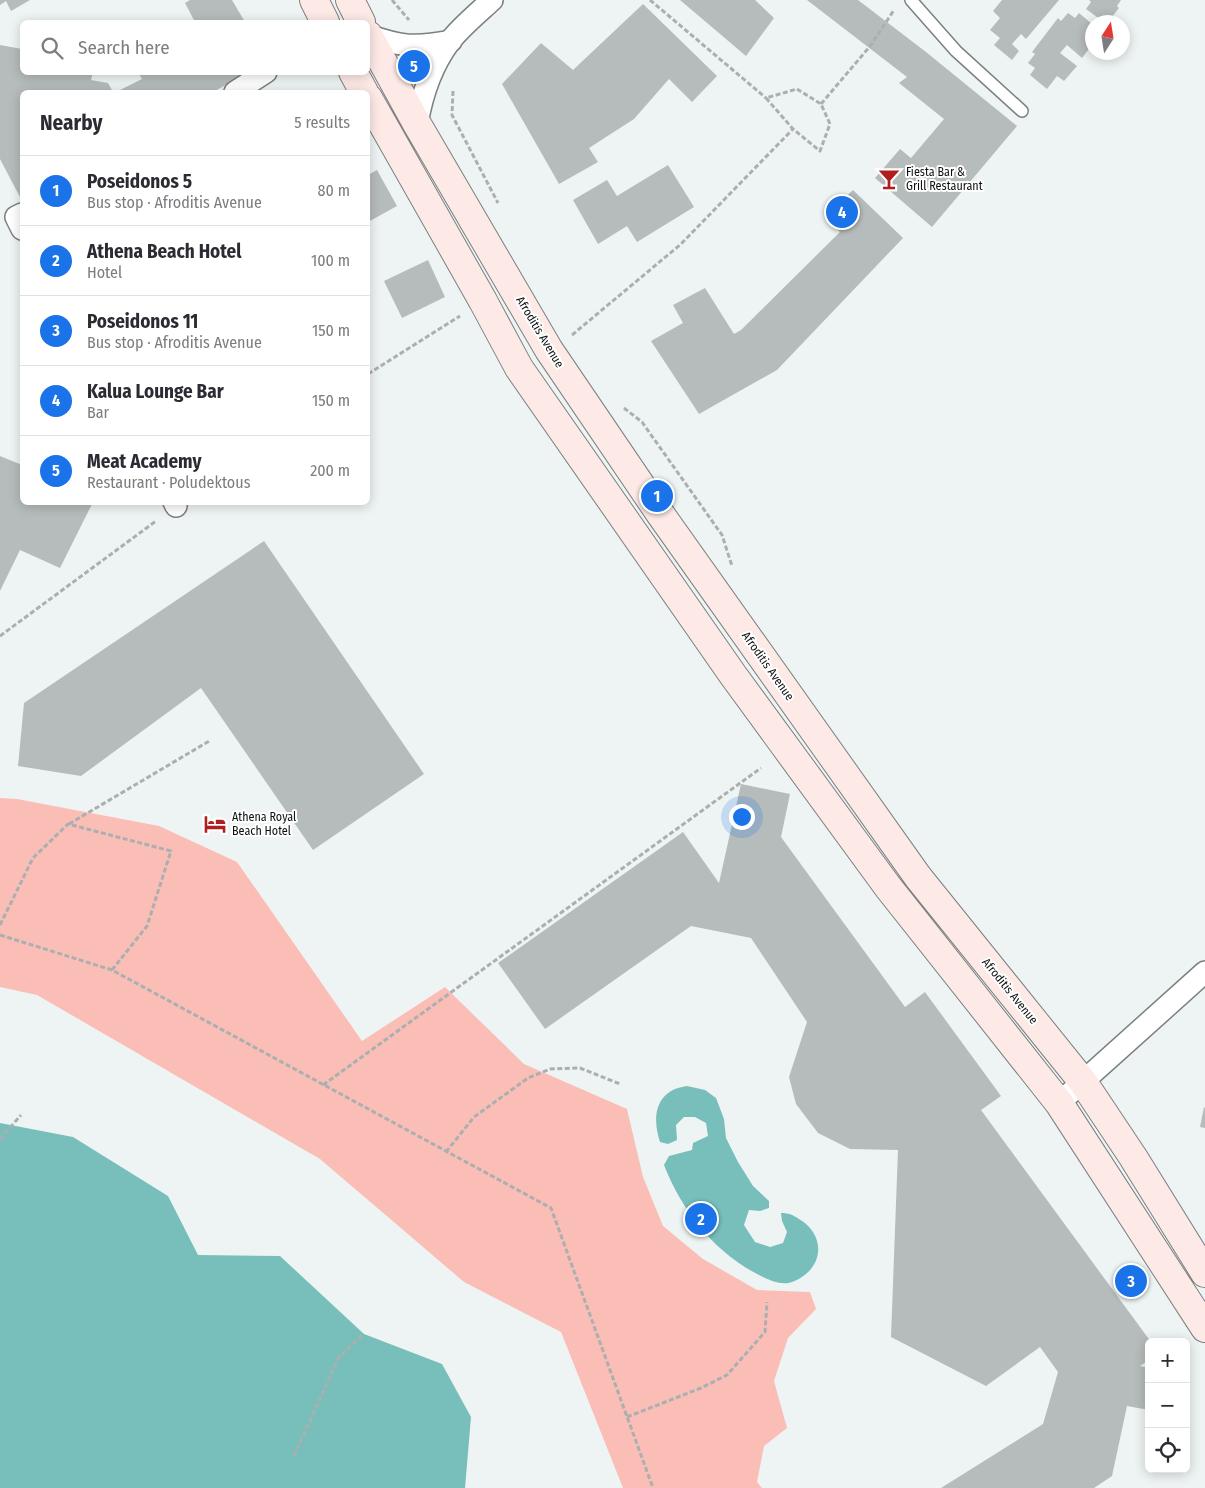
<!DOCTYPE html>
<html lang="en">
<head>
<meta charset="utf-8">
<style>
  :root { --surface:#fff; --page:#f2f2f3; --text:#2b2b33; --muted:#7c7c81; --line:#e1e1e2; --accent:#1a73e8 }
  body { margin:0; font-family:"Fira Sans Condensed",sans-serif; background:var(--page); color:var(--text) }
  .controls { position:absolute; right:15px; bottom:15px; display:grid; overflow:hidden; border-radius:8px; box-shadow:0 2px 12px #0003 }
  .controls button { width:45px; height:45px; display:grid; place-items:center; padding:0; border:0; border-bottom:1px solid var(--line); background:var(--surface); color:var(--text); font:25px sans-serif }
  .compass { position:absolute; left:1085px; top:15px; width:45px; height:45px; border-radius:50%; background:var(--surface); box-shadow:0 2px 12px #0003; rotate:12deg }
  .you { position:absolute; left:741px; top:816px; width:18px; height:18px; margin:-12px; border:4px solid #fff; border-radius:50%; background:#1a73e8; box-shadow:0 0 0 8px #1a73e833 }
  .badge { display:grid; place-items:center; width:32px; height:32px; border-radius:50%; background:var(--accent); color:#fff; font-size:16px; font-weight:700 }
  .pin { position:absolute; translate:-50% -50%; border:2px solid #fff; box-shadow:0 1px 5px #0006 }
  .list { margin:0; padding:0; list-style:none }
  h2 { display:flex; justify-content:space-between; align-items:center; height:65px; margin:0; padding:0 20px; font-size:21px }
  h2 small { font-size:16px; font-weight:400; color:var(--muted) }
  .list li { display:grid; grid-template-columns:32px 1fr auto; gap:15px; align-items:center; box-sizing:border-box; height:70px; padding:0 20px; border-top:1px solid var(--line) }
  .list b { display:block; font-size:19px; white-space:nowrap }
  .list p { margin:0; font-size:16px; white-space:nowrap; color:var(--muted) }
  .list em { font-size:16px; font-style:normal; color:var(--muted) }
  .icon { flex:none; width:28px; height:28px; fill:none; stroke:currentColor; stroke-width:2; stroke-linecap:round; stroke-linejoin:round }
  .map { position:relative; flex:none; width:1205px; height:1488px; overflow:hidden }
  .search { position:absolute; background:var(--surface); box-shadow:0 2px 12px #0003; left:20px; top:20px; width:350px; height:55px; display:flex; align-items:center; gap:12px; box-sizing:border-box; padding:0 18px; border-radius:8px; color:var(--muted); font-size:19px }
  .panel { position:absolute; background:var(--surface); box-shadow:0 2px 12px #0003; left:20px; top:90px; width:350px; height:415px; border-radius:8px }
  .map>svg:first-child { display:block }
  .green { fill:#fabeb7 }
  .water { fill:#78bfbb }
  .building { fill:#b6bbbb }
  .lines { fill:none; stroke-linecap:round; stroke-linejoin:round }
  .service-casing { stroke:#7b8080; stroke-width:14 }
  .minor-casing { stroke:#7b8080; stroke-width:24 }
  .secondary-casing { stroke:#7b8080; stroke-width:30 }
  .path { stroke:#abafaf; stroke-width:3; stroke-dasharray:5 2.5; stroke-linecap:butt }
  .service { stroke:#fff; stroke-width:11 }
  .minor { stroke:#fff; stroke-width:21 }
  .secondary { stroke:#fde9e6; stroke-width:28 }
  .labels { text-anchor:middle; dominant-baseline:central; stroke-width:4; stroke-linejoin:round; paint-order:stroke }
  .poi-label { font-size:12px; fill:#0f1111; stroke:#fff; text-anchor:start }
  .street-label { font-size:12px; fill:#0f1111; stroke:#fff }
</style>
</head>
<body>
<div class="map">
<svg width="1205" height="1488" viewBox="0 0 1205 1488">
  <rect width="100%" height="100%" fill="#eef4f3"/>
  <!-- green -->
  <path class="green" d="M0 798 17 799 159 826 237 862 362 1041 445 987 524 1064 627 1109 643 1177 663 1226 703 1259 757 1290 810 1292 816 1309 788 1338 774 1381 787 1428 764 1446 757 1482 762 1488H623L561 1332 464 1282 320 1159 37 995 0 987Z"/>
  <!-- water -->
  <path class="water" d="M687 1086 705 1090 716 1098 724 1119 726 1138 738 1162 753 1186 769 1201V1208L760 1211 749 1210 744 1225 755 1242 770 1247 783 1243 787 1232 782 1221 781 1213C789 1213 793 1215 799 1219 828 1236 823 1271 792 1282 782 1286 768 1280 759 1275 714 1252 682 1211 664 1165L669 1156 692 1150 693 1143 708 1136 706 1123 695 1117H684L676 1125 677 1140 668 1144 660 1142C654 1124 653 1102 671 1091 676 1088 682 1087 687 1086Z
    M0 1123 73 1137 168 1196 198 1255 280 1256 364 1334 442 1364 471 1417 465 1488H0Z"/>
  <!-- building -->
  <path class="building" d="M0 0H30L11 11 6 1 0 5Z
    M190 0H232L245 22H195L185 3Z
    M680 0H755L774 18 746 56Z
    M807 0H858L926 52 1017 126 932 227 875 178 900 149 911 158 944 119 899 83 907 77Z
    M1002 0H1059L1026 39 1021 34 1012 44 1019 51 1012 60 994 45 1000 38 990 30 1000 18 993 11Z
    M1089 0H1121L1117 6 1119 8 1108 22H1104L1086 9 1091 2Z
    M643 4 717 76 692 102 669 79 634 119 589 148 598 162 559 184 502 84 541 43 573 70Z
    M1068 13 1075 18 1079 13 1092 24V45L1082 58 1067 45 1060 53 1077 66 1064 81 1057 76 1047 89 1030 75 1035 68 1028 63 1035 54 1032 52 1058 18 1061 21Z
    M0 45 22 49V72H93L91 80 108 83 113 92H22V198L21 199 0 159Z
    M138 72H249L213 92H116L142 79Z
    M668 165 694 207 637 242 627 226 598 244 573 200 607 180 617 196Z
    M377 170 397 206 368 222V175Z
    M853 190 903 238 777 370 699 414 651 341 683 323 673 305 705 288 734 334 741 330 840 232 825 217Z
    M428 260 445 297 402 318 384 281Z
    M0 456 22 465V502H93L60 568 20 550 0 591Z
    M264 541 424 774 313 850 201 688 81 776 18 766 24 703Z
    M741 784 790 794 781 837 905 1007 925 992 1001 1096 981 1110 1151 1342H1149V1360L1140 1366 1149 1368V1410L1127 1406 1112 1476 1094 1488H941L1043 1424 1058 1372 1040 1347 986 1386 891 1337 898 1150 850 1149 818 1133 796 1104 789 1077 807 1022 751 938 691 926 545 1029 498 963 683 832 719 883Z
    M1204 1107 1205 1108V1128L1200 1127Z
    M1186 1376 1190 1377 1187 1389H1186Z"/>
  <g class="lines">
    <!-- service casing -->
    <g class="service-casing">
      <path id="service" d="M911 0 956 51 1022 111"/>
    </g>
    <!-- minor casing -->
    <g class="minor-casing">
      <path id="minor" d="M368 35C401 47 416 48 451 41
        M235 92 266 72
        M417 124C422 94 432 65 450 41 462 26 478 13 492 0
        M22 214 16 217 22 229
        M174 502 176 506
        M1059 1103 1205 972"/>
    </g>
    <!-- secondary casing -->
    <g class="secondary-casing">
      <path id="secondary" d="M314 0 325 22
        M350 0 361 22
        M368 35 417 124 549 350 661 515 918 877 1083 1082 1133 1157 1205 1273
        M353 72 364 92
        M368 98 483 301 519 368 733 675 888 887 1059 1103 1205 1328"/>
    </g>
    <!-- path -->
    <path class="path" d="M392 0 409 20
      M650 0 766 98
      M797 89 821 104 830 124 820 151 793 129 766 98Z
      M453 91 452 115 498 203
      M821 104 871 45 894 10
      M572 335 681 244 793 129
      M368 374 460 316
      M624 408 642 422 649 432 722 535 732 566
      M0 636 156 521
      M69 824 211 740
      M0 925 33 858 68 824 171 851 147 926 112 970
      M0 935 112 970 551 1208 653 1488
      M323 1085 761 768
      M0 1139 21 1115
      M446 1152 474 1117 528 1078 550 1069 580 1068 620 1084
      M627 1417 701 1388 727 1375 765 1332 767 1302
      M294 1456 339 1357 364 1334"/>
    <!-- service -->
    <use href="#service" class="service"/>
    <!-- minor -->
    <use href="#minor" class="minor"/>
    <!-- secondary -->
    <use href="#secondary" class="secondary"/>
  </g>
  <!-- icons -->
  <defs>
    <g id="bar-bare" transform="scale(1.725)"><path d="M-6-5H6L.8 .8V4.5H3.5V6h-7V4.5H-.8V.8Z" fill="#af1d21" stroke="#fff" stroke-width="2.5" paint-order="stroke"/></g>
    <g id="hotel-bare" transform="scale(1.725)"><path d="M-6-4.5h1.5V1H6V5H4.5V3h-9V5H-6ZM-4 0a1.8 1.8 0 1 1 3.6 0ZM.5 0V-2.5h3Q6-2.5 6 0Z" fill="#af1d21" stroke="#fff" stroke-width="2.5" paint-order="stroke"/></g>
  </defs>
  <g fill-rule="evenodd">
    <use href="#bar-bare" x="889" y="179"/>
    <use href="#hotel-bare" x="215" y="824"/>
  </g>
  <g class="labels">
    <!-- poi labels -->
    <g class="poi-label">
      <text x="906" y="172">Fiesta Bar &amp;<tspan x="906" dy="14">Grill Restaurant</tspan></text>
      <text x="232" y="817">Athena Royal<tspan x="232" dy="14">Beach Hotel</tspan></text>
    </g>
    <!-- street labels -->
    <g class="street-label">
      <text transform="translate(540 332) rotate(59)">Afroditis Avenue</text>
      <text transform="translate(768 666) rotate(55)">Afroditis Avenue</text>
      <text transform="translate(1010 991) rotate(51)">Afroditis Avenue</text>
    </g>
  </g>
</svg>
<div class="controls">
<button>+</button>
<button>−</button>
<button><svg class="icon" aria-label="locate" viewBox="0 0 24 24"><circle cx="12" cy="12" r="6"/><path d="M12 2v4M12 18v4M2 12h4M18 12h4"/></svg></button>
</div>
<svg class="compass" viewBox="-18 -18 36 36"><path d="M0-13l5 13h-10z" fill="#e53935"/><path d="M0 13l5-13h-10z" fill="#7c7c81"/></svg>
<div class="you"></div>
<div class="pin badge" style="left:657px;top:496px">1</div>
<div class="pin badge" style="left:701px;top:1219px">2</div>
<div class="pin badge" style="left:1131px;top:1281px">3</div>
<div class="pin badge" style="left:842px;top:212px">4</div>
<div class="pin badge" style="left:414px;top:66px">5</div>
<div class="search"><svg class="icon" aria-label="search" viewBox="0 0 24 24"><circle cx="10" cy="10" r="6"/><path d="M15 15l6 6"/></svg>Search here</div>
<section class="panel">
<h2>Nearby<small>5 results</small></h2>
<ul class="list">
<li><span class="badge">1</span><div><b>Poseidonos 5</b><p>Bus stop · Afroditis Avenue</p></div><em>80 m</em></li>
<li><span class="badge">2</span><div><b>Athena Beach Hotel</b><p>Hotel</p></div><em>100 m</em></li>
<li><span class="badge">3</span><div><b>Poseidonos 11</b><p>Bus stop · Afroditis Avenue</p></div><em>150 m</em></li>
<li><span class="badge">4</span><div><b>Kalua Lounge Bar</b><p>Bar</p></div><em>150 m</em></li>
<li><span class="badge">5</span><div><b>Meat Academy</b><p>Restaurant · Poludektous</p></div><em>200 m</em></li>
</ul>
</section>
</div>
</body>
</html>
